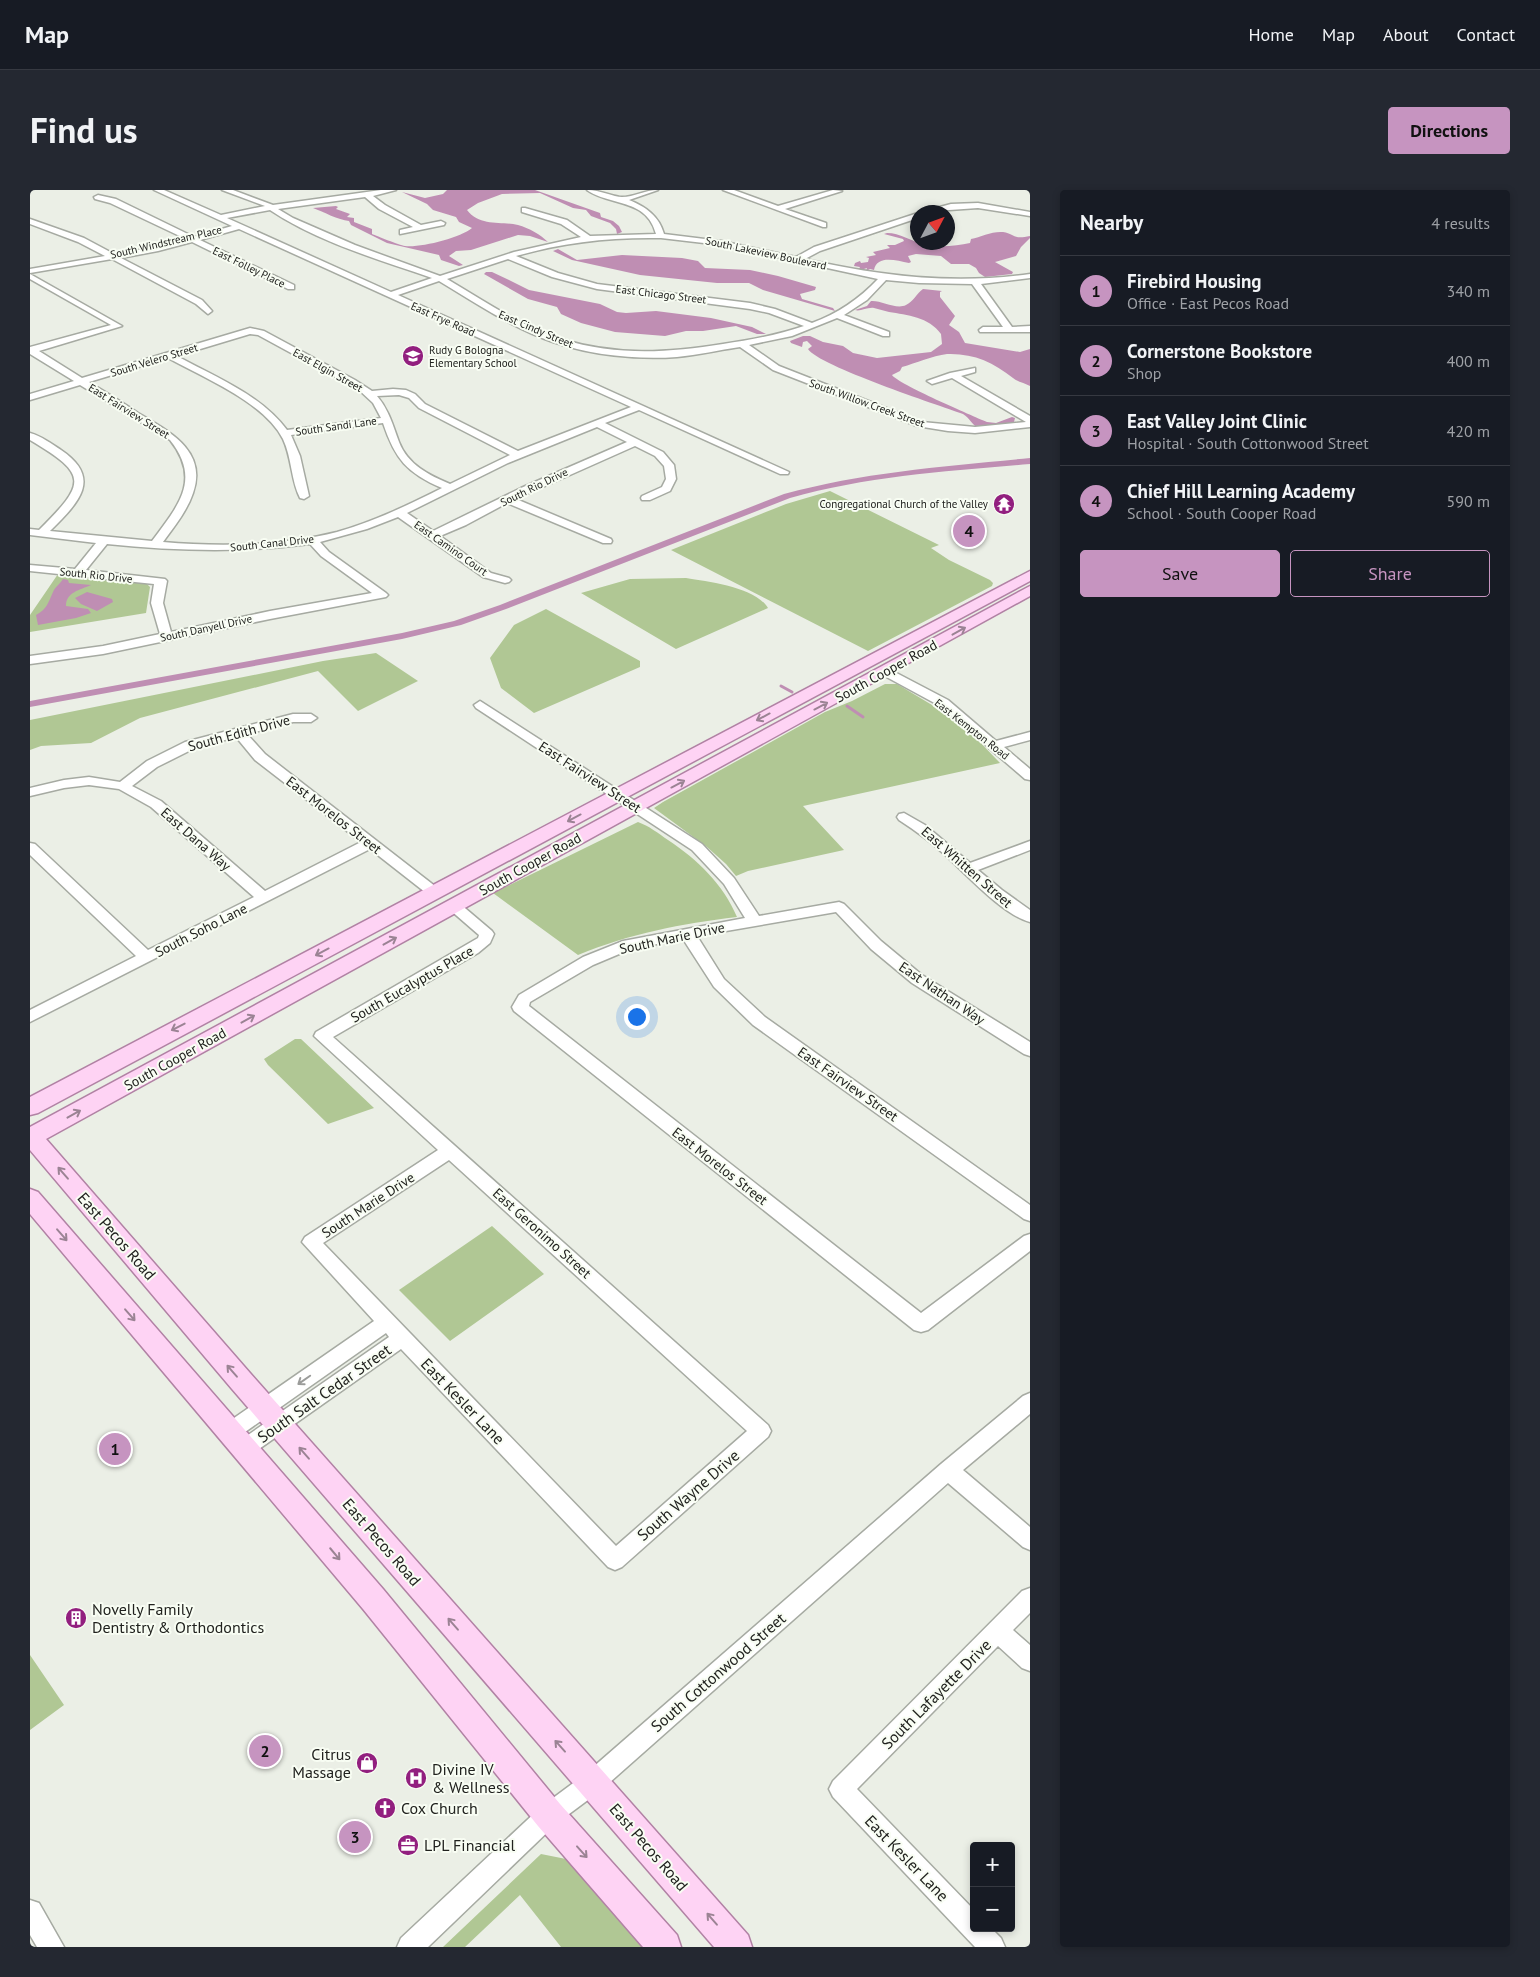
<!DOCTYPE html>
<html lang="en">
<head>
<meta charset="utf-8">
<style>
  :root { --surface:#171b24; --page:#242831; --text:#f1f3f6; --muted:#9ea1a6; --line:#363941; --accent:#c694c0 }
  body { margin:0; font-family:"PT Sans",sans-serif; background:var(--page); color:var(--text) }
  .controls { position:absolute; right:15px; bottom:15px; display:grid; overflow:hidden; border-radius:5px; box-shadow:0 2px 8px #0003 }
  .controls button { width:45px; height:45px; display:grid; place-items:center; padding:0; border:0; border-bottom:1px solid var(--line); background:var(--surface); color:var(--text); font:25px sans-serif }
  .compass { position:absolute; left:880px; top:15px; width:45px; height:45px; border-radius:50%; background:var(--surface); box-shadow:0 2px 8px #0003; rotate:49deg }
  .you { position:absolute; left:606px; top:826px; width:18px; height:18px; margin:-12px; border:4px solid #fff; border-radius:50%; background:#1a73e8; box-shadow:0 0 0 8px #1a73e833 }
  .badge { display:grid; place-items:center; width:32px; height:32px; border-radius:50%; background:var(--accent); color:#111; font-size:16px; font-weight:700 }
  .pin { position:absolute; translate:-50% -50%; border:2px solid #fff; box-shadow:0 1px 5px #0006 }
  .list { margin:0; padding:0; list-style:none }
  h2 { display:flex; justify-content:space-between; align-items:center; height:65px; margin:0; padding:0 20px; font-size:21px }
  h2 small { font-size:16px; font-weight:400; color:var(--muted) }
  .list li { display:grid; grid-template-columns:32px 1fr auto; gap:15px; align-items:center; box-sizing:border-box; height:70px; padding:0 20px; border-top:1px solid var(--line) }
  .list b { display:block; font-size:19px; white-space:nowrap }
  .list p { margin:0; font-size:16px; white-space:nowrap; color:var(--muted) }
  .list em { font-size:16px; font-style:normal; color:var(--muted) }
  .actions { display:flex; gap:10px; padding:15px 20px }
  .actions a { flex:1; padding:11px 0; border:1px solid var(--accent); border-radius:5px; text-align:center; font-size:18px; color:var(--accent) }
  .actions .main { background:var(--accent); color:#111 }
  .map { position:relative; flex:none; width:1000px; height:1757px; overflow:hidden; border-radius:5px }
  header { display:flex; align-items:center; gap:30px; box-sizing:border-box; height:70px; padding:0 25px; background:var(--surface); border-bottom:1px solid var(--line) }
  header strong { font-size:24px }
  nav { display:flex; gap:28px; margin-inline-start:auto; font-size:18px }
  .intro { display:flex; align-items:center; justify-content:space-between; box-sizing:border-box; height:120px; padding:0 30px }
  h1 { margin:0; font-size:35px }
  .button { padding:12px 22px; border-radius:5px; background:var(--accent); color:#111; font-size:18px; font-weight:700 }
  main { display:flex; gap:30px; padding:0 30px }
  aside { flex:1; background:var(--surface); border-radius:5px; box-shadow:0 2px 8px #0003 }
  .map>svg:first-child { display:block }
  .green { fill:#b0c794 }
  .water { fill:#bf8eb3 }
  .lines { fill:none; stroke-linecap:round; stroke-linejoin:round }
  .stream { stroke:#bf8eb3; stroke-width:3 }
  .canal { fill:#bf8eb3; fill-rule:evenodd }
  .minor-casing { stroke:#a6aaa2; stroke-width:3 }
  .major-casing { stroke:#b182a4; stroke-width:3 }
  .minor { fill:#fff; fill-rule:evenodd }
  .major { fill:#fed3f4; fill-rule:evenodd }
  .oneway { stroke:#9b8394 }
  .oneway2 { stroke:#9b9c9a }
  .labels { text-anchor:middle; dominant-baseline:central; stroke-width:4; stroke-linejoin:round; paint-order:stroke }
  .far-street-label { font-size:11px; fill:#21221f; stroke:#f8fdf3 }
  .far-poi-label { font-size:11px; fill:#21221f; stroke:#f8fdf3; text-anchor:start }
  .street-label { font-size:14px; fill:#21221f; stroke:#f8fdf3 }
  .near-street-label { font-size:16px; fill:#21221f; stroke:#f8fdf3 }
  .near-poi-label { font-size:16px; fill:#21221f; stroke:#f8fdf3; text-anchor:start }
</style>
</head>
<body>
<header>
<strong>Map</strong>
<nav><a>Home</a><a>Map</a><a>About</a><a>Contact</a></nav>
</header>
<div class="intro"><h1>Find us</h1><a class="button">Directions</a></div>
<main>
<div class="map">
<svg width="1000" height="1757" viewBox="0 0 1000 1757">
  <rect width="100%" height="100%" fill="#ebefe6"/>
  <!-- green -->
  <path class="green" d="M800 301 909 355 901 358 919 370 960 390 963 393 962 396 838 461 641 360 756 314Z
    M28 384 117 394 120 397 116 423 0 442V425Z
    M656 388C680 392 725 397 738 418L646 459 551 403 600 389Z
    M516 419 610 471V477L504 523 471 498 460 468 484 435Z
    M346 463 388 491 328 521 288 481 110 528 61 553 11 556 0 560V530L293 471Z
    M855 494H867L902 515 944 546 970 573 773 616 814 660 718 681 706 686 696 674 677 657 624 618 633 612 795 522 822 511Z
    M608 632C619 636 628 643 638 650 668 670 693 694 707 727 650 734 602 743 548 765L463 703Z
    M265 849H271L344 918 298 934 238 875 234 869Z
    M462 1036 514 1084 420 1151 369 1100Z
    M0 1465 34 1515 0 1540Z
    M511 1664 541 1670 614 1757H531L490 1705 435 1757H413Z"/>
  <!-- water -->
  <path class="water" d="M417 0H505L570 23 571 27 583 31 589 36 592 42 587 44 586 39 580 33 561 26 556 20 543 18 510 3 472 4 448 13 437 20C450 37 471 31 488 35 499 38 511 45 518 52L500 46 488 45 441 60 426 61 419 66 433 75 429 76 411 70 409 65 357 53 321 35 319 31C308 30 294 22 283 18L306 16 308 17 306 19 320 24 317 27 324 28V32L342 39V44C347 46 369 55 375 56 390 58 430 48 442 38L429 32 426 27 403 20 397 14 372 2 395 8 413 4Z
    M857 43C870 43 881 51 893 54 908 58 926 56 940 53L941 49C951 47 962 41 973 42 985 44 983 50 1000 46V48L991 57 986 66 965 72 983 82 982 84 955 87 949 83 946 78 939 74H921L911 66 886 64 878 66 881 72 879 73C865 70 847 65 844 80L840 79 836 81 837 78 828 81 830 77 824 76 825 73 830 71 831 73 838 72 839 68 836 67 846 65 843 62 860 58 857 55H865L874 51 873 49 854 44Z
    M528 59 547 70 592 65 652 68 668 71 675 78 720 80 748 86 786 97 785 100 770 104 772 109 803 118 805 121 733 100 719 93H687L610 85 542 70 523 61Z
    M456 82H462L479 90 499 100 570 114 587 122 596 123 626 121 681 128 722 137 736 144H727L706 136 673 141H656L635 146 585 142 551 133 531 124 527 117 498 109 454 84Z
    M893 99 912 101 910 102V107L925 126 919 135 929 142 935 153 990 162 1000 159V196C995 193 988 192 983 188 963 172 943 163 917 164 902 166 886 173 872 177L870 181 862 185C868 194 943 226 957 232L966 233 982 227 985 228 984 232 975 235 948 238C942 235 940 228 933 224 908 215 789 176 778 159L782 156 777 151 773 152 772 157 761 153 760 151 773 146H780L793 152 813 156 823 163 847 168 901 162 912 154 911 144C899 127 877 125 859 122 854 121 849 119 844 118 837 117 830 122 825 120L837 116 841 111C851 110 866 120 876 115 883 112 887 103 893 99Z
    M33 389 38 390 39 393 61 395C50 400 36 402 36 416L58 419 61 423 46 428 8 435 6 425C17 419 18 413 23 402 25 397 30 394 33 389Z
    M57 402 82 409 83 412 67 421 51 414 45 408Z"/>
  <g class="lines">
    <!-- stream -->
    <path class="stream" d="M751 496 762 502
      M817 516 833 527"/>
    <!-- canal -->
    <path class="canal" d="M1000 268V274C919 281 838 286 760 308L476 419 431 435 372 449 0 517V511L372 443 424 431 470 415 754 304C834 282 917 276 1000 268Z"/>
    <!-- minor casing -->
    <g class="minor-casing">
      <path id="minor" d="M124 0H134L191 25 235 16 192 0H203L243 15 351 0H366L343 6 355 15 391 35 411 31 415 33 414 35 370 44V40L383 37 349 19 335 7 248 19 263 28 325 55 410 86 484 62 551 47 531 34 492 22V18H495L537 30 560 46 626 44C617 8 579 16 557 0 570 0 584 7 592 7 604 7 615 0 628 0L599 10C616 17 629 26 634 44L691 51 766 67 784 57 888 23V28L790 61 775 69C850 86 923 95 1000 84V88L951 94 982 137 1000 136V142H950L949 140 953 137H973L942 94 889 93 856 90 837 110 814 125 859 142V146H853L807 128 762 146 719 155 749 176 892 232 945 237 996 232 922 188 902 194 897 191 920 183 945 178V182L931 186 1000 226V237L945 243 918 241 887 236 743 180 710 157C689 160 668 165 647 167 606 170 561 165 523 152 482 138 446 113 409 91L368 105 759 282 758 284H750L609 220 575 233 633 262 644 275 646 289 640 301 620 310H612L611 308 612 306 632 297 636 289 634 276 625 266 605 256 486 309 581 349 582 351 581 353H573L477 313 436 335 410 346 461 383 479 388 481 390 479 392 475 393 453 387 368 327 337 339 290 352 299 362 356 403 358 405 356 407 240 429 73 464 0 474V466L73 456 130 444 121 413 124 394 0 381V375L45 379 66 353 0 345V339L9 340C56 293 59 285 0 250V243C11 246 22 254 31 260 74 289 47 314 20 341L122 351C148 316 172 290 140 250L50 195 0 210V204L44 191 0 164V157L81 135 0 89V84L92 136 9 161 52 188 220 138 234 141 325 190 342 201 363 199 376 200 385 204 395 214 488 261 601 217 209 39 170 50 264 95V99H258L162 52 128 61 91 68 172 110 182 121 178 124 166 114 82 69 0 83V79L75 66 48 52 0 34V29L54 48 84 64 127 57 156 49 80 13 65 9 64 7 68 5 86 9 164 47 202 36ZM240 20C288 52 347 69 402 88L361 102 197 28ZM631 48 691 55 848 89C829 109 809 123 782 133L745 119 720 113 567 94 528 83 486 66C534 52 582 47 631 48ZM478 69 522 87 567 99 720 119 739 123 774 136C748 145 720 150 693 154 636 163 587 166 531 149 490 136 453 110 417 89ZM220 144 228 145 329 200 343 213 351 228 257 240C230 204 185 187 147 166ZM138 168C174 188 234 212 253 249 262 268 261 291 270 308L274 309 279 306 270 266 261 245 353 233C365 269 377 283 412 298 378 315 343 332 307 342 251 356 190 357 133 352 144 337 157 321 163 303 178 260 138 241 108 223 92 212 75 202 59 192ZM369 205 379 208 389 218 480 265 420 294C399 285 378 275 369 252 363 236 359 220 347 206ZM567 237 597 252 491 298 403 341 377 323 478 273ZM77 354C145 361 212 363 280 354L291 366 342 403 240 421 141 442 133 413 137 391 135 389 56 380Z
        M693 0H704L748 16 803 0 812 1 755 19 796 33V37H793Z
        M948 13 1000 22V26L948 18 891 22 921 14Z
        M855 477 918 510 966 551 1000 542V550L974 557 1000 579V590L995 589 910 516 851 484 849 481 851 478Z
        M450 511 672 654 704 688 729 726 809 712 814 714 851 751 892 785 1000 852V866L994 864 882 793 841 759 806 722 667 746 694 789 735 827 1000 1015V1031L994 1029 723 835 684 797 653 749 601 759 563 775 500 812 499 816 891 1123 994 1046 1000 1044V1061L898 1140 891 1142 884 1140 484 821 482 817 489 805 553 767 593 751 715 728 694 694 662 660 446 518 444 515Z
        M263 524H281L287 528 281 532H263L217 544 235 564 410 700 412 703 410 706H400L340 659 0 832V820L106 766 0 665V653L5 654 118 760 224 707 121 617 89 599 59 595 34 598 0 606V598L34 590 59 587 90 592 117 571 155 552ZM206 547 225 570 331 652 235 701 131 611 102 596 127 577 165 558Z
        M874 623 895 635 940 673 1000 651V660L948 680 972 700 1000 720V732C973 725 936 684 915 665 901 652 886 641 869 630L867 627 869 624Z
        M424 711 429 713 462 741 464 744 460 753 448 763 303 847 738 1235 741 1241 738 1247 592 1377 585 1380 578 1377 371 1159 222 1264 215 1267 208 1264 205 1258 208 1252 359 1147 356 1143 208 1247 201 1250 194 1247 191 1241 194 1235 344 1131 272 1052 275 1047 408 960 284 846 286 842 448 748 449 745 419 719 417 716 419 713ZM419 970 717 1241 586 1356 293 1053Z
        M1000 1203V1224L933 1280 1000 1337V1360L993 1357 918 1293 570 1601 527 1633 398 1757H367L371 1748 511 1617 554 1585 911 1274 993 1206Z
        M1000 1398V1423L983 1440 1000 1455V1481L992 1478 968 1456 827 1599 944 1720V1738H961L971 1748 975 1757H945L803 1607 799 1599 803 1591 992 1401Z
        M0 1710 9 1713 34 1757H7L0 1745Z"/>
    </g>
    <!-- major casing -->
    <g class="major-casing">
      <path id="major" d="M1000 381V391L8 923 0 925V907Z
        M1000 396V406L16 949 220 1183 718 1745 722 1757H684L202 1199 0 960V937Z
        M0 999 8 1002 353 1399 530 1614 647 1745 651 1757H613L508 1636 333 1419 0 1024Z"/>
    </g>
    <!-- minor -->
    <use href="#minor" class="minor"/>
    <!-- major -->
    <use href="#major" class="major"/>
  </g>
  <!-- one-way arrows -->
  <defs><path id="oneway-shaft" d="M-6 0H5M1.5-3L5.5 0L1.5 3" fill="none" stroke-width="1.6" stroke-linecap="round" stroke-linejoin="round" transform="scale(1.25)"/></defs>
  <g class="oneway">
    <use href="#oneway-shaft" transform="translate(929 441) rotate(-29)"/>
    <use href="#oneway-shaft" transform="translate(791 516) rotate(-28)"/>
    <use href="#oneway-shaft" transform="translate(733 527) rotate(152)"/>
    <use href="#oneway-shaft" transform="translate(648 594) rotate(-28)"/>
    <use href="#oneway-shaft" transform="translate(544 628) rotate(152)"/>
    <use href="#oneway-shaft" transform="translate(360 751) rotate(-29)"/>
    <use href="#oneway-shaft" transform="translate(292 762) rotate(152)"/>
    <use href="#oneway-shaft" transform="translate(218 829) rotate(-29)"/>
    <use href="#oneway-shaft" transform="translate(148 837) rotate(153)"/>
    <use href="#oneway-shaft" transform="translate(44 924) rotate(-29)"/>
    <use href="#oneway-shaft" transform="translate(33 983) rotate(-131)"/>
    <use href="#oneway-shaft" transform="translate(32 1045) rotate(49)"/>
    <use href="#oneway-shaft" transform="translate(100 1125) rotate(49)"/>
    <use href="#oneway-shaft" transform="translate(202 1181) rotate(-131)"/>
    <use href="#oneway-shaft" transform="translate(274 1263) rotate(-131)"/>
    <use href="#oneway-shaft" transform="translate(305 1364) rotate(50)"/>
    <use href="#oneway-shaft" transform="translate(423 1434) rotate(-131)"/>
    <use href="#oneway-shaft" transform="translate(530 1556) rotate(-132)"/>
    <use href="#oneway-shaft" transform="translate(552 1662) rotate(48)"/>
    <use href="#oneway-shaft" transform="translate(682 1729) rotate(-131)"/>
  </g>
  <use class="oneway2" href="#oneway-shaft" transform="translate(274 1190) rotate(145)"/>
  <!-- icons -->
  <defs>
    <g id="school-disc" transform="scale(1.125)"><circle r="9.5" fill="#921f7f" stroke="#f8fdf3"/><path d="M0-5L7-2L0 1L-7-2ZM-4 1L0 2.5L4 1V4Q0 6-4 4Z" fill="#fff"/></g>
    <g id="temple-disc" transform="scale(1.125)"><circle r="9.5" fill="#921f7f" stroke="#f8fdf3"/><path d="M0-6L5-2H3V0L6.5 2.5H4V6H1.5V3h-3V6H-4V2.5H-6.5L-3 0V-2H-5Z" fill="#fff"/></g>
    <g id="building-disc" transform="scale(1.125)"><circle r="9.5" fill="#921f7f" stroke="#f8fdf3"/><path d="M-4-6H4V6H1V3H-1V6H-4ZM-2.5-4.3h1.7v1.8h-1.7ZM.8-4.3h1.7v1.8H.8ZM-2.5-1h1.7V.8h-1.7ZM.8-1h1.7V.8H.8Z" fill="#fff"/></g>
    <g id="shop-disc" transform="scale(1.125)"><circle r="9.5" fill="#921f7f" stroke="#f8fdf3"/><path d="M-5-2.5h2.3a2.7 3.5 0 0 1 5.4 0H5L5.5 6h-11ZM-1.5-2.5h3a1.5 2.3 0 0 0-3 0Z" fill="#fff"/></g>
    <g id="hospital-disc" transform="scale(1.125)"><circle r="9.5" fill="#921f7f" stroke="#f8fdf3"/><path d="M-5-5h3v3.5h4V-5h3V5h-3V1.5h-4V5h-3Z" fill="#fff"/></g>
    <g id="church-disc" transform="scale(1.125)"><circle r="9.5" fill="#921f7f" stroke="#f8fdf3"/><path d="M-1.2-6h2.4v3.5h3.3v2.4h-3.3V6h-2.4V-.1h-3.3v-2.4h3.3Z" fill="#fff"/></g>
    <g id="office-disc" transform="scale(1.125)"><circle r="9.5" fill="#921f7f" stroke="#f8fdf3"/><path d="M-6-3h4V-5.5h4V-3h4V5H-6ZM-1-4.5V-3h2v-1.5ZM-6 0V1H6V0Z" fill="#fff"/></g>
  </defs>
  <g fill-rule="evenodd">
    <use href="#school-disc" x="383" y="166"/>
    <use href="#temple-disc" x="974" y="314"/>
    <use href="#building-disc" x="46" y="1428"/>
    <use href="#shop-disc" x="337" y="1573"/>
    <use href="#hospital-disc" x="386" y="1588"/>
    <use href="#church-disc" x="355" y="1618"/>
    <use href="#office-disc" x="378" y="1655"/>
  </g>
  <g class="labels">
    <!-- far-street labels -->
    <g class="far-street-label">
      <text transform="translate(136 52) rotate(-13)">South Windstream Place</text>
      <text transform="translate(736 63) rotate(12)">South Lakeview Boulevard</text>
      <text transform="translate(219 77) rotate(26)">East Folley Place</text>
      <text transform="translate(631 104) rotate(7)">East Chicago Street</text>
      <text transform="translate(413 129) rotate(24)">East Frye Road</text>
      <text transform="translate(506 139) rotate(23)">East Cindy Street</text>
      <text transform="translate(124 170) rotate(-17)">South Velero Street</text>
      <text transform="translate(298 180) rotate(29)">East Elgin Street</text>
      <text transform="translate(837 213) rotate(20)">South Willow Creek Street</text>
      <text transform="translate(99 221) rotate(32)">East Fairview Street</text>
      <text transform="translate(306 236) rotate(-8)">South Sandi Lane</text>
      <text transform="translate(504 297) rotate(-26)">South Rio Drive</text>
      <text transform="translate(242 353) rotate(-6)">South Canal Drive</text>
      <text transform="translate(421 358) rotate(35)">East Camino Court</text>
      <text transform="translate(66 385) rotate(6)">South Rio Drive</text>
      <text transform="translate(176 438) rotate(-12)">South Danyell Drive</text>
      <text transform="translate(942 539) rotate(38)">East Kempton Road</text>
    </g>
    <!-- far-poi labels -->
    <g class="far-poi-label">
      <text x="399" y="160">Rudy G Bologna<tspan x="399" dy="13">Elementary School</tspan></text>
      <text x="958" y="314" text-anchor="end">Congregational Church of the Valley</text>
    </g>
    <!-- street labels -->
    <g class="street-label">
      <text transform="translate(856 481) rotate(-29)">South Cooper Road</text>
      <text transform="translate(209 543) rotate(-15)">South Edith Drive</text>
      <text transform="translate(560 587) rotate(33)">East Fairview Street</text>
      <text transform="translate(304 625) rotate(38)">East Morelos Street</text>
      <text transform="translate(166 649) rotate(41)">East Dana Way</text>
      <text transform="translate(500 674) rotate(-29)">South Cooper Road</text>
      <text transform="translate(937 677) rotate(41)">East Whitten Street</text>
      <text transform="translate(171 740) rotate(-27)">South Soho Lane</text>
      <text transform="translate(642 748) rotate(-12)">South Marie Drive</text>
      <text transform="translate(382 794) rotate(-30)">South Eucalyptus Place</text>
      <text transform="translate(912 803) rotate(34)">East Nathan Way</text>
      <text transform="translate(145 869) rotate(-29)">South Cooper Road</text>
      <text transform="translate(818 894) rotate(35)">East Fairview Street</text>
      <text transform="translate(690 976) rotate(38)">East Morelos Street</text>
      <text transform="translate(338 1015) rotate(-33)">South Marie Drive</text>
      <text transform="translate(512 1043) rotate(42)">East Geronimo Street</text>
    </g>
    <!-- near-street labels -->
    <g class="near-street-label">
      <text transform="translate(87 1046) rotate(49)">East Pecos Road</text>
      <text transform="translate(294 1203) rotate(-35)">South Salt Cedar Street</text>
      <text transform="translate(433 1211) rotate(46)">East Kesler Lane</text>
      <text transform="translate(658 1305) rotate(-41)">South Wayne Drive</text>
      <text transform="translate(352 1352) rotate(49)">East Pecos Road</text>
      <text transform="translate(688 1482) rotate(-41)">South Cottonwood Street</text>
      <text transform="translate(906 1504) rotate(-45)">South Lafayette Drive</text>
      <text transform="translate(619 1657) rotate(49)">East Pecos Road</text>
      <text transform="translate(877 1668) rotate(46)">East Kesler Lane</text>
    </g>
    <!-- near-poi labels -->
    <g class="near-poi-label">
      <text x="62" y="1419">Novelly Family<tspan x="62" dy="18">Dentistry &amp; Orthodontics</tspan></text>
      <text x="321" y="1564" text-anchor="end">Citrus<tspan x="321" dy="18">Massage</tspan></text>
      <text x="402" y="1579">Divine IV<tspan x="402" dy="18">&amp; Wellness</tspan></text>
      <text x="371" y="1618">Cox Church</text>
      <text x="394" y="1655">LPL Financial</text>
    </g>
  </g>
</svg>
<div class="controls">
<button>+</button>
<button>−</button>
</div>
<svg class="compass" viewBox="-18 -18 36 36"><path d="M0-13l5 13h-10z" fill="#e53935"/><path d="M0 13l5-13h-10z" fill="#9ea1a6"/></svg>
<div class="you"></div>
<div class="pin badge" style="left:85px;top:1259px">1</div>
<div class="pin badge" style="left:235px;top:1561px">2</div>
<div class="pin badge" style="left:325px;top:1647px">3</div>
<div class="pin badge" style="left:939px;top:341px">4</div>
</div>
<aside>
<h2>Nearby<small>4 results</small></h2>
<ul class="list">
<li><span class="badge">1</span><div><b>Firebird Housing</b><p>Office · East Pecos Road</p></div><em>340 m</em></li>
<li><span class="badge">2</span><div><b>Cornerstone Bookstore</b><p>Shop</p></div><em>400 m</em></li>
<li><span class="badge">3</span><div><b>East Valley Joint Clinic</b><p>Hospital · South Cottonwood Street</p></div><em>420 m</em></li>
<li><span class="badge">4</span><div><b>Chief Hill Learning Academy</b><p>School · South Cooper Road</p></div><em>590 m</em></li>
</ul>
<div class="actions"><a class="main">Save</a><a>Share</a></div>
</aside>
</main>
</body>
</html>
